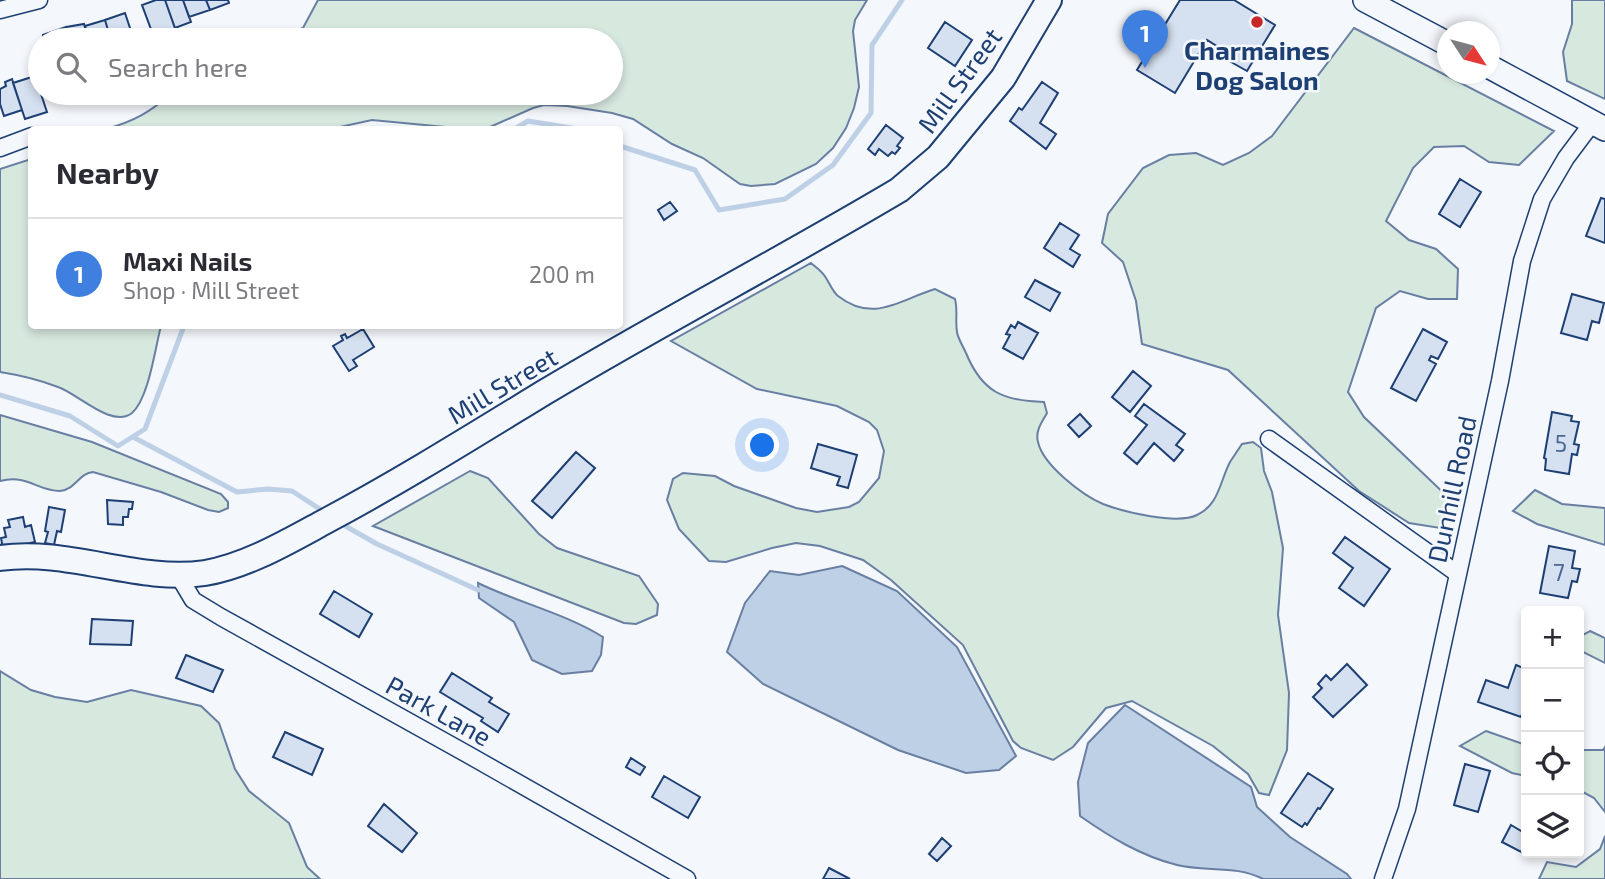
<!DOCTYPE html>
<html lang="en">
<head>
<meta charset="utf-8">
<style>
  :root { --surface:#fff; --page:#f2f2f3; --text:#2b2b33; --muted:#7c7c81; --line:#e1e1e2; --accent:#ea580c }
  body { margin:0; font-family:"Exo 2",sans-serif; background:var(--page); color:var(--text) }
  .controls { position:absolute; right:21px; bottom:21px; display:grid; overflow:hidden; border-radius:7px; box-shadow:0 4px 10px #0003 }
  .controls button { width:63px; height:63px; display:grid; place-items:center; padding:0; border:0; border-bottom:2px solid var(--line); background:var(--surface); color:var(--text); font:35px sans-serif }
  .compass { position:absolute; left:1437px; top:21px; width:63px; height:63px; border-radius:50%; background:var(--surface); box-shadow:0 4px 10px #0003; rotate:126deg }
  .you { position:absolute; left:763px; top:446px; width:24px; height:24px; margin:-18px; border:5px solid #fff; border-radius:50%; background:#1a73e8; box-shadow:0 0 0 10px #1a73e833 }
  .badge { display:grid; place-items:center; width:46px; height:46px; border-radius:50%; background:var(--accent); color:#fff; font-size:23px; font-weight:700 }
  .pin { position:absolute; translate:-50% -58px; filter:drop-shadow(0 2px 4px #0008) }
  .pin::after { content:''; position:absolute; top:37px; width:24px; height:21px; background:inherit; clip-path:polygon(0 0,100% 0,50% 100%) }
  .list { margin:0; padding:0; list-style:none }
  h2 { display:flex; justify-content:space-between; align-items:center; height:91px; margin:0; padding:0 28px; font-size:30px }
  h2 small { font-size:23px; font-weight:400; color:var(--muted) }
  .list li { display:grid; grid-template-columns:46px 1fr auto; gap:21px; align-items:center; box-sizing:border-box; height:112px; padding:0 28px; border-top:2px solid var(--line) }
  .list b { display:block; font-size:26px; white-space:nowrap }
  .list p { margin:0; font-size:23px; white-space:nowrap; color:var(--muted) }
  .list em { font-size:23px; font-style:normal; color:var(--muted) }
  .icon { flex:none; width:38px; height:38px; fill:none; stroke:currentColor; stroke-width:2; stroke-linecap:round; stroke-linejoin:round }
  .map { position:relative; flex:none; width:1605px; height:879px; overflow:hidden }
  .search { position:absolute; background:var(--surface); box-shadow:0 4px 10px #0003; left:28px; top:28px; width:595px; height:77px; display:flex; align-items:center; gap:18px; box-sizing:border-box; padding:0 24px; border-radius:38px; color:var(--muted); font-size:26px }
  .panel { position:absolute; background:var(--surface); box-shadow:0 4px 10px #0003; left:28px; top:126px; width:595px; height:203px; border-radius:7px }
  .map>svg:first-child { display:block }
  .green { fill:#d7e8df; stroke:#687fa3; stroke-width:2 }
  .water { fill:#bed0e5; stroke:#687fa3; stroke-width:2 }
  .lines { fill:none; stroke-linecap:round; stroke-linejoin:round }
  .stream { stroke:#bed0e5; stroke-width:5 }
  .building { fill:#d5e0f0; stroke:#1d3f73; stroke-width:2 }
  .street-casing { stroke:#1d3f73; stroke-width:19 }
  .secondary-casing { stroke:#1d3f73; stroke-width:26 }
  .primary-casing { stroke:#1d3f73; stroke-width:28 }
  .street { stroke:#f4f7fb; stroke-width:16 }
  .secondary { stroke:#f4f7fb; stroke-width:23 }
  .primary { stroke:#f4f7fb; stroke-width:24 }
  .poi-dot { fill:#c62828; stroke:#f4f7fb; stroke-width:2.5 }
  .labels { text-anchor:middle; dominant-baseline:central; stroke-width:5; stroke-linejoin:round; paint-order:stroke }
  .number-label { font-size:23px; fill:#4b6792 }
  .poi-label { font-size:26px; font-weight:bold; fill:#1d3f73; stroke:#f4f7fb }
  .street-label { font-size:26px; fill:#1d3f73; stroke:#f4f7fb }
</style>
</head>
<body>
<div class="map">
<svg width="1605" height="879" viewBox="0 0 1605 879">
  <rect width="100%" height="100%" fill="#f4f7fb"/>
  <!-- green -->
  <path class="green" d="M318 0H867L855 20 853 31 859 87 854 108 846 128 833 148 816 164 775 184 751 186 740 184 703 158 672 144 633 119 612 113 567 106 544 105 533 108 490 127 456 128 372 120 326 130 106 129C135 121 150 112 172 93H611V40H269L303 28Z
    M1572 0H1605V99L1567 81 1563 52 1572 24Z
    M1354 28 1554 131 1519 165 1489 162 1464 146 1434 147 1413 168 1386 221 1409 240 1436 249 1458 269 1457 299H1428L1400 291 1376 308 1348 392 1364 417 1450 499 1440 528 1409 523 1359 491 1228 370 1142 344 1136 301 1123 262 1102 243 1108 214 1143 168 1169 155 1196 153 1223 165 1249 153 1272 136Z
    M31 159 32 326H161C155 348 149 398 132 413 112 429 77 393 58 387 40 380 19 375 0 372V169Z
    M811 263C817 268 823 272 826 278 830 284 833 292 838 296 874 324 901 299 935 289L955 299C958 311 955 321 957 332 958 339 963 346 966 353 982 392 1003 401 1044 402L1047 413C1042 422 1035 431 1038 442 1043 465 1082 495 1103 504 1124 512 1177 525 1197 515 1219 505 1220 481 1230 462 1234 456 1238 450 1242 444L1253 442 1261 448 1264 471 1272 492 1283 548 1278 615 1289 693 1287 750 1269 795 1259 793 1248 774 1213 746 1132 701 1106 708 1073 747 1053 760 1021 748 1013 741 963 645 891 580 863 560 820 546 796 543 772 548 726 562 709 561 679 529 667 500 673 479 683 473 715 476 734 486 796 508 817 512 849 507 859 502 879 478 884 451 877 430 869 422 837 406 757 389 671 341Z
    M0 415 92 442 221 494 228 502V508L219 512 208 510 161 492 93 472C79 473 75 490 60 491 37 491 28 474 0 481Z
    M470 471 488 478 539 534 557 548 639 576 658 604 657 615 636 624 624 623 373 526Z
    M1535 490 1562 504 1605 508V545L1537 524 1513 511Z
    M1590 631 1605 638V663L1579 650V637Z
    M0 671 31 690 55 697 87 702 131 690 201 706 219 723 235 769 249 791 289 823 307 867 320 879H0Z
    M1486 731 1526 745V776L1512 773 1460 746Z
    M1605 747V812L1594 798 1579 790V750H1603Z
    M1605 836V879H1539L1547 862 1576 867 1600 849Z"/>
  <!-- water -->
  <path class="water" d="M842 566 897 591 957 647 1016 756 999 770 966 773 898 750 763 684 727 652 745 603 770 571 799 575Z
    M478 583C519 603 564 613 603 637L601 655 592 671 562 674 532 660 514 622 479 598Z
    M1125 705 1251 787 1257 807 1290 837 1347 874 1351 879H1263C1237 865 1205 872 1177 865 1141 856 1110 837 1080 816L1078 782 1088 743Z"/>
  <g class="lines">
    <!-- stream -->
    <path class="stream" d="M513 130 528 121 584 130
      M620 146 695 170 719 210 785 199 833 165 871 113 872 45 902 0
      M0 395 70 416 118 446 145 429 184 326
      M133 437 237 492 268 489 292 491 326 513
      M340 523 377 544 478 590"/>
  </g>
  <!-- building -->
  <path class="building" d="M156 0H165L177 34 158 40H155L142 5Z
    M165 0H183L191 22 175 28Z
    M183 0H206L210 10 189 17Z
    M206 0H228L229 3 210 10Z
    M1180 0H1234L1275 25 1247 71 1231 62 1234 57 1207 40 1175 93 1137 70Z
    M125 13 134 40H111L105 20Z
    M105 20 111 40H89L85 26Z
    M945 22 972 40 955 66 928 48Z
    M84 24 89 40H71L66 27Z
    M66 27 71 40H44L43 35Z
    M35 76 47 112 25 119 13 83Z
    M12 79 22 110 4 116 0 104V89L6 86 5 82Z
    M1042 82 1058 93 1040 123 1056 134 1046 149 1010 121 1019 108 1022 110Z
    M886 125 903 138 897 146 900 148 895 154 892 152 888 156 879 149 875 155 868 149Z
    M1460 179 1481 192 1460 227 1439 214Z
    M1601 198 1605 199V243L1586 236Z
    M670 202 677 211 664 220 658 210Z
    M1060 223 1079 235 1070 249 1080 255 1073 267 1044 248Z
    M1035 280 1060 293 1050 311 1025 297Z
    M1572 294 1604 303 1599 323 1592 321 1587 340 1561 333Z
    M1018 322 1038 333 1023 359 1003 348 1010 335 1006 334 1011 325 1015 328Z
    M363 329 374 347 353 360 357 366 349 371 333 346 343 340 341 336 345 334 347 338Z
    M1423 329 1447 342 1438 359 1431 356 1429 360 1436 364 1416 401 1391 388Z
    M1133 371 1151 386 1130 412 1112 397Z
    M1144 404 1185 434 1176 445 1183 450 1174 461 1154 443 1137 464 1124 453 1147 425 1135 416Z
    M1552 412 1572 416 1571 421 1579 422 1574 444 1579 445 1577 455 1572 454 1569 474 1545 470 1546 459 1544 458Z
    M1080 414 1091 426 1079 437 1068 425Z
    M818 444 857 455 848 488 837 485 840 477 811 468Z
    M576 452 595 468 552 518 532 501Z
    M107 500 133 502 132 509H129L128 517H123V525L108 524Z
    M49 507 65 510 61 532 57 531 54 545 45 543 48 532 45 531Z
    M23 517 25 527 31 525 35 542 3 549 1 538 6 537 4 528 10 527 8 520Z
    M1345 537 1390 569 1364 606 1339 588 1353 568 1333 553Z
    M1549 546 1575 551 1572 568 1580 569 1577 582 1572 581 1568 598 1540 593Z
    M334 591 372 614 359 637 320 614Z
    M92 619 133 621 131 645 90 644Z
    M186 655 223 670 213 692 176 678Z
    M1347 664 1367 685 1333 717 1313 697 1322 688 1318 684 1326 675 1331 680Z
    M1516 665 1526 669V702L1521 717 1478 702 1486 680 1508 688Z
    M452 673 492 698 489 702 509 714 498 732 481 721 483 718 440 692Z
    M285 732 323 749 312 775 273 757Z
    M631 758 645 767 640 775 626 767Z
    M1465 764 1490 771 1478 812 1454 805Z
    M1308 773 1333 789 1320 809 1318 808 1307 825 1305 823 1302 827 1281 813Z
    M664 776 700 797 688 818 652 797Z
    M384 804 417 833 402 852 368 826Z
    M1511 825 1526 834 1525 854 1502 842Z
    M942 838 951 846 937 861 929 854Z
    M829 868 850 879H823Z"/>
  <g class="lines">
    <!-- street casing -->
    <g class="street-casing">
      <path id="street" d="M0 10 39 0
        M0 148 32 136
        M1269 439 1458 574
        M178 575 193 600 221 617 467 754 687 879
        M1383 879 1407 809 1500 381 1522 261 1542 199 1566 158 1593 122"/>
    </g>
    <!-- secondary casing -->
    <g class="secondary-casing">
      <path id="secondary" d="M1365 0 1448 44
        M1490 67 1605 129"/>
    </g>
    <!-- primary casing -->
    <g class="primary-casing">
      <path id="primary" d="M0 558C68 548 138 583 205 573 247 566 289 541 326 521 401 481 473 436 545 392 662 322 783 259 899 190L938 157 1003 78 1049 0"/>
    </g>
    <!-- street -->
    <use href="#street" class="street"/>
    <!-- secondary -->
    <use href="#secondary" class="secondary"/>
    <!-- primary -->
    <use href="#primary" class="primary"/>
  </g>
  <!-- markers -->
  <circle class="poi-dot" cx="1257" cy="22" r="7"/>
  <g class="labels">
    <!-- number labels -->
    <g class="number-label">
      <text x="1561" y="443">5</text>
      <text x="1559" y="572">7</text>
    </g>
    <!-- poi labels -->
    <g class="poi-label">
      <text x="1257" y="49">Charmaines<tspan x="1257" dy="30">Dog Salon</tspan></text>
    </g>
    <!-- street labels -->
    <g class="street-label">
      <text transform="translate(959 80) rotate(-54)">Mill Street</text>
      <text transform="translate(502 385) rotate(-31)">Mill Street</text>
      <text transform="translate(1451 489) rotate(-78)">Dunhill Road</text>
      <text transform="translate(439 710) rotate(29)">Park Lane</text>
    </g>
  </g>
</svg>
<div class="controls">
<button>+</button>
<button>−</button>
<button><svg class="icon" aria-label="locate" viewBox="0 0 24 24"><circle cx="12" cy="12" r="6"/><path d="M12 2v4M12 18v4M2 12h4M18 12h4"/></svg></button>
<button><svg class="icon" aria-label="layers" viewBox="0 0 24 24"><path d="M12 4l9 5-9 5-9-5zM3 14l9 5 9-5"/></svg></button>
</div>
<svg class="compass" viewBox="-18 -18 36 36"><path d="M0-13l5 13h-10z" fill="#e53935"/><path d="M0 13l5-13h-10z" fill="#7c7c81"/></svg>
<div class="you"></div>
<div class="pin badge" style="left:1145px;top:68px;background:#3f7fe0">1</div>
<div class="search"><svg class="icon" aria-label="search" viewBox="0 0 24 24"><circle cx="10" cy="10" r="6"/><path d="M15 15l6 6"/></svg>Search here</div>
<section class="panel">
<h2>Nearby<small></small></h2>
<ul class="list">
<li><span class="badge" style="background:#3f7fe0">1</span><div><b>Maxi Nails</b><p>Shop · Mill Street</p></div><em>200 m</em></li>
</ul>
</section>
</div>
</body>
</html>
